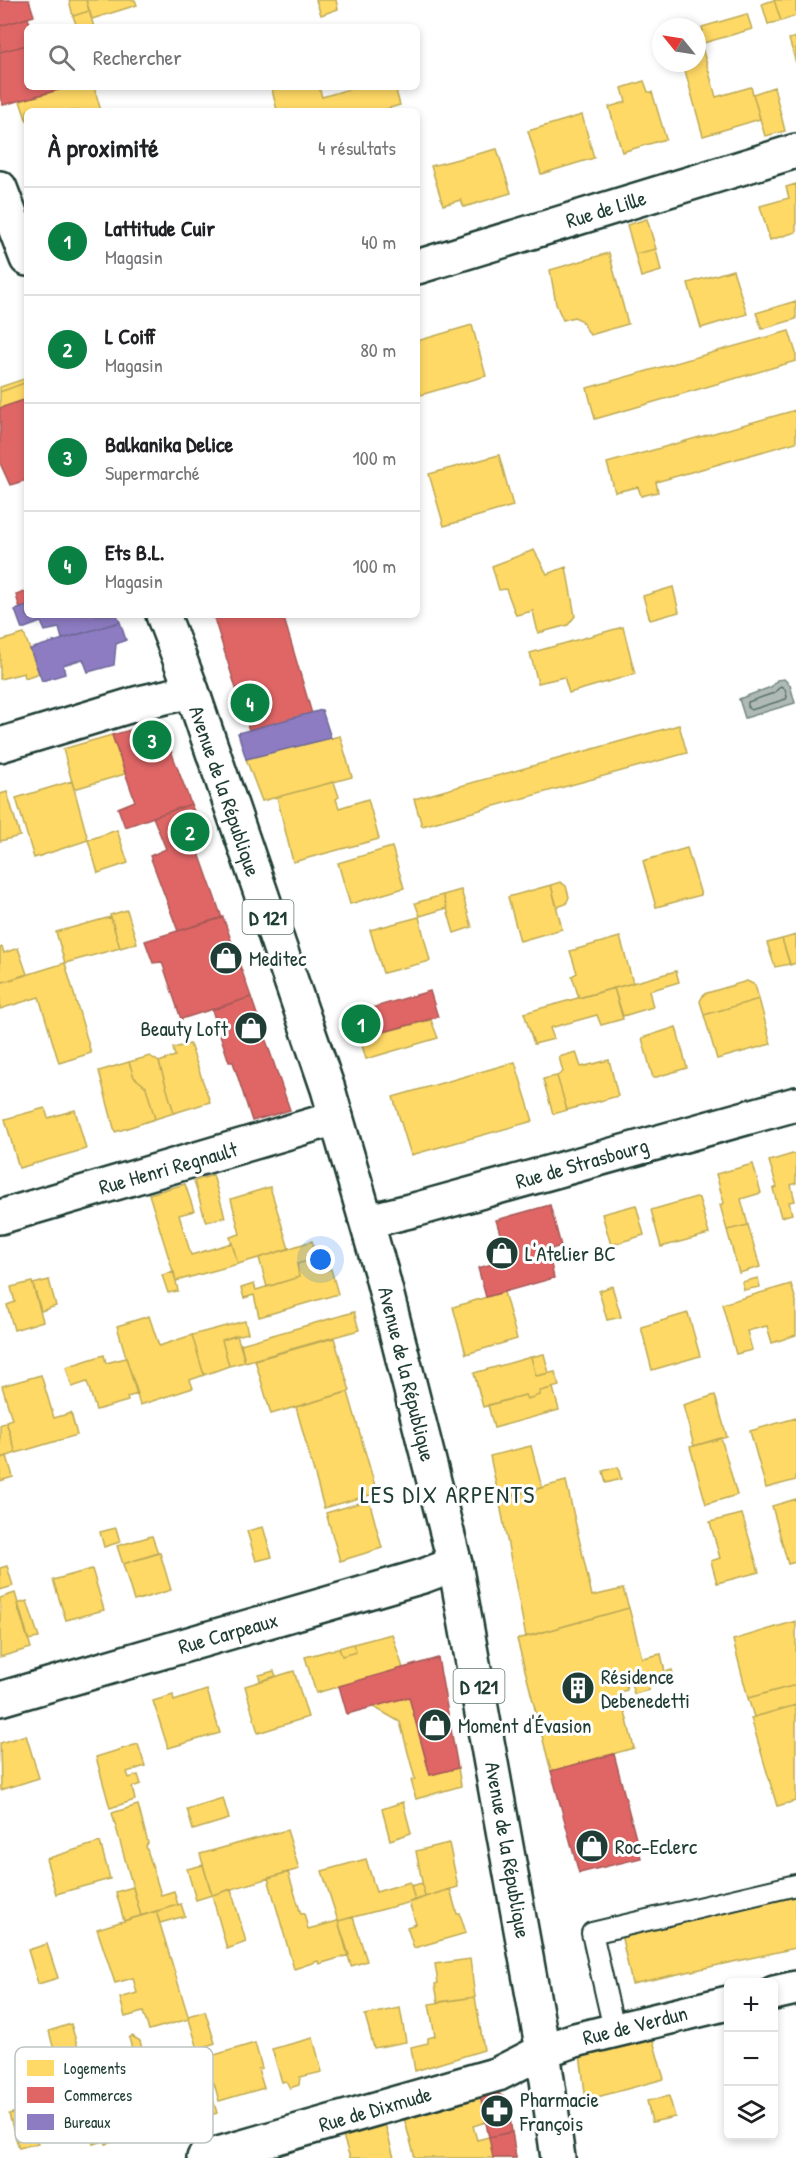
<!DOCTYPE html>
<html lang="fr">
<head>
<meta charset="utf-8">
<style>
  :root { --surface:#fff; --page:#f2f2f2; --text:#202124; --muted:#757577; --line:#e0e0e0; --accent:#0b8043 }
  body { margin:0; font-family:"Patrick Hand",sans-serif; background:var(--page); color:var(--text) }
  .controls { position:absolute; right:18px; bottom:18px; display:grid; overflow:hidden; border-radius:9px; box-shadow:0 3px 9px #0003 }
  .controls button { width:54px; height:54px; display:grid; place-items:center; padding:0; border:0; border-bottom:2px solid var(--line); background:var(--surface); color:var(--text); font:30px sans-serif }
  .compass { position:absolute; left:652px; top:18px; width:54px; height:54px; border-radius:50%; background:var(--surface); box-shadow:0 3px 9px #0003; rotate:300deg }
  .you { position:absolute; left:321px; top:1260px; width:21px; height:21px; margin:-15px; border:4px solid #fff; border-radius:50%; background:#1a73e8; box-shadow:0 0 0 9px #1a73e833 }
  .badge { display:grid; place-items:center; width:39px; height:39px; border-radius:50%; background:var(--accent); color:#fff; font-size:20px; font-weight:700 }
  .pin { position:absolute; translate:-50% -50%; border:3px solid #fff; box-shadow:0 2px 6px #0006 }
  .list { margin:0; padding:0; list-style:none }
  h2 { display:flex; justify-content:space-between; align-items:center; height:78px; margin:0; padding:0 24px; font-size:26px }
  h2 small { font-size:20px; font-weight:400; color:var(--muted) }
  .list li { display:grid; grid-template-columns:39px 1fr auto; gap:18px; align-items:center; box-sizing:border-box; height:108px; padding:0 24px; border-top:2px solid var(--line) }
  .list b { display:block; font-size:22px; white-space:nowrap }
  .list p { margin:0; font-size:20px; white-space:nowrap; color:var(--muted) }
  .list em { font-size:20px; font-style:normal; color:var(--muted) }
  .icon { flex:none; width:33px; height:33px; fill:none; stroke:currentColor; stroke-width:2; stroke-linecap:round; stroke-linejoin:round }
  .map { position:relative; flex:none; width:796px; height:2158px; overflow:hidden }
  .search { position:absolute; background:var(--surface); box-shadow:0 3px 9px #0003; left:24px; top:24px; width:396px; height:66px; display:flex; align-items:center; gap:15px; box-sizing:border-box; padding:0 21px; border-radius:9px; color:var(--muted); font-size:22px }
  .panel { position:absolute; background:var(--surface); box-shadow:0 3px 9px #0003; left:24px; top:108px; width:396px; height:510px; border-radius:9px }
  .map>svg:first-child { display:block }
  .water { fill:#afbab7; stroke:#758883; stroke-width:1.5 }
  .homes { fill:#ffd966; stroke:#bcaa57; stroke-width:1.5; fill-rule:evenodd }
  .shops { fill:#e06666; stroke:#a65a57; stroke-width:1.5 }
  .offices { fill:#8e7cc3; stroke:#6d6998; stroke-width:1.5 }
  .lines { fill:none; stroke-linecap:round; stroke-linejoin:round }
  .shore { stroke:#596f68; stroke-width:1.5 }
  .lane-casing { stroke:#1f3d34; stroke-width:24 }
  .street-casing { stroke:#1f3d34; stroke-width:38 }
  .primary-casing { stroke:#1f3d34; stroke-width:38 }
  .lane { stroke:#fff; stroke-width:20 }
  .street { stroke:#fff; stroke-width:33 }
  .primary { stroke:#fff; stroke-width:33 }
  .labels { text-anchor:middle; dominant-baseline:central; stroke-width:6; stroke-linejoin:round; paint-order:stroke }
  .shield { fill:#fff; stroke:#627771; stroke-width:1.5 }
  .shield-label { font-size:20px; font-weight:bold; fill:#1f3d34 }
  .street-label { font-size:21px; fill:#1f3d34; stroke:#fff }
  .poi-label { font-size:21px; fill:#1f3d34; stroke:#fff; text-anchor:start }
  .quarter-label { font-size:24px; letter-spacing:1.5px; fill:#1f3d34; stroke:#fff }
  .key { fill:#fff; stroke:#bcc5c2; stroke-width:1.5 }
  .key-label { font-size:16px; fill:#1f3d34 }
</style>
</head>
<body>
<div class="map">
<svg width="796" height="2158" viewBox="0 0 796 2158">
  <rect width="100%" height="100%" fill="#fff"/>
  <filter id="ink" filterUnits="userSpaceOnUse"><feTurbulence type="fractalNoise" baseFrequency=".0167" numOctaves="2"/><feDisplacementMap in="SourceGraphic" scale="12" xChannelSelector="R" yChannelSelector="G"/><feConvolveMatrix kernelMatrix="1 2 1 2 8 2 1 2 1" color-interpolation-filters="sRGB"/></filter>
  <g filter="url(#ink)">
    <!-- water -->
    <path class="water" d="M784 679 790 685 795 703 745 718 739 699 771 687 777 680Z"/>
    <!-- homes -->
    <path class="homes" d="M69 0H86L89 11 73 16Z
      M86 0H135L137 5 92 19Z
      M316 0H336L338 9 321 15Z
      M774 0 781 21 768 24 762 4Z
      M774 0H796V16L781 21Z
      M89 11 94 27H77L73 16Z
      M747 14 752 29 697 45V33L703 31 702 27Z
      M796 37V63L789 39Z
      M701 44 716 97 751 87 760 119 703 136 683 63H697V45Z
      M644 81 648 92H652L666 139 622 152 609 107 626 102 622 88Z
      M69 87H94L101 111H27V122L20 101Z
      M280 87H319L322 97 356 87H395L400 105 380 111H274L277 110 272 90Z
      M774 87 785 131 765 136 753 94Z
      M582 115 594 158 541 174 528 131Z
      M497 149 511 193 464 207 461 200 443 205 431 166Z
      M796 184V232L770 240 760 206 789 198 786 187Z
      M647 219 656 249 635 254 627 225Z
      M656 249 661 271 641 277 635 254Z
      M609 253 628 324 590 335 581 320 574 317 563 320 556 304 550 270Z
      M733 270 747 314 701 328 688 283Z
      M796 301V319L762 329 756 313Z
      M472 325 486 376 417 396V341Z
      M789 331 796 353V361L595 419 587 388Z
      M27 378V382L0 392V387Z
      M27 382V399L0 408V392Z
      M796 410V442L656 482 658 492 641 496 638 487 615 492 607 463Z
      M499 455 513 506 444 526 429 474Z
      M534 550 547 574 566 567 575 616 568 625 538 633 533 611 516 615 506 589 499 590 492 566Z
      M673 587 679 612 650 620 643 596Z
      M623 627 635 674 569 693 564 677 538 683 530 653Z
      M24 634 39 673 25 678 24 673 0 679V641Z
      M679 725 687 753 422 826 414 799Z
      M112 735 125 774 74 789 63 749Z
      M340 736 352 777 262 801 246 759Z
      M72 781 88 840 34 858 16 798Z
      M334 782 339 797 336 799 339 808 368 799 379 839 293 862 277 797Z
      M7 792 20 836 0 841V794Z
      M117 830 128 863 98 873 88 840Z
      M392 847 404 888 350 904 338 863Z
      M687 848 701 895 656 907 643 861Z
      M560 882 566 886 569 897 566 904 557 907 551 885Z
      M551 885 562 929 520 941 508 897Z
      M461 890 472 927 454 933 443 895Z
      M443 895 447 908 420 916 415 903Z
      M127 910 137 943 120 948 110 915Z
      M111 917 120 948 65 963 56 932Z
      M419 917 430 961 383 973 370 930Z
      M796 935V963L790 965 782 939Z
      M620 937 633 983 579 998 572 976 577 973 570 951Z
      M782 939 790 964 775 967 767 943Z
      M2 947 4 953 18 948 27 974 0 983V948Z
      M65 963 91 1053 59 1063 39 997 0 1009V983Z
      M676 971 679 982 649 991 653 1007 623 1016 614 988Z
      M747 981 755 985 759 999 704 1015 700 1001 704 994Z
      M614 988 623 1019 601 1025 597 1015 550 1028 554 1039 534 1044 524 1013Z
      M759 999 771 1044 717 1059 704 1015Z
      M431 1020 438 1038 366 1059 360 1038Z
      M676 1027 687 1068 653 1078 642 1038Z
      M190 1044 210 1102 174 1113 159 1062 175 1056 173 1048Z
      M576 1052 581 1067 609 1060 618 1096 567 1110 557 1076 563 1072 559 1057Z
      M150 1056 159 1062 174 1113 155 1119 146 1087 134 1077 129 1062Z
      M129 1062 134 1077 146 1087 155 1119 115 1132 99 1071Z
      M515 1062 533 1121 411 1155 393 1097Z
      M557 1076 567 1110 553 1114 543 1079Z
      M45 1108 48 1118 75 1110 86 1149 19 1168 5 1119Z
      M796 1153V1183L791 1185 795 1201 789 1202 792 1214 781 1217 773 1189 777 1187 769 1161Z
      M753 1164 761 1193 741 1199 748 1225 727 1230 720 1205 724 1203 716 1174Z
      M213 1175 225 1217 206 1222 194 1181Z
      M185 1184 194 1211 179 1215 191 1255 232 1243 238 1264 176 1281 149 1194Z
      M270 1187 289 1249 238 1264 230 1237 240 1234 231 1199Z
      M696 1197 699 1198 709 1234 661 1247 651 1210Z
      M636 1205 644 1235 611 1245 602 1214Z
      M748 1225 760 1267 739 1273 727 1230Z
      M312 1241 318 1258 297 1264 299 1277 267 1287 259 1258Z
      M318 1258 322 1272 331 1269 338 1294 259 1317 254 1295 244 1298 241 1288 254 1284 256 1290 299 1277 297 1264Z
      M174 1272 178 1291 168 1293 162 1275Z
      M758 1278 760 1287 744 1290 742 1282Z
      M49 1280 56 1306 41 1311 33 1284Z
      M32 1282 43 1321 14 1330 7 1305 15 1302 11 1287Z
      M791 1284 796 1301V1335L772 1343 767 1326 747 1331 752 1350 736 1354 722 1304Z
      M612 1286 621 1317 607 1320 599 1291Z
      M504 1292 517 1339 466 1354 453 1307Z
      M354 1312 359 1330 245 1362 241 1344Z
      M688 1313 700 1356 652 1370 641 1327Z
      M149 1316 159 1346 192 1335 204 1375 190 1380 193 1388 140 1405 117 1326Z
      M245 1321 248 1333 222 1340 229 1366 204 1375 192 1335Z
      M237 1335 245 1362 229 1366 222 1340Z
      M334 1338 350 1391 271 1414 255 1360Z
      M544 1354 549 1373 536 1376 531 1357Z
      M104 1355 106 1363 126 1358 138 1394 127 1397 128 1401 96 1410 87 1382 72 1387 66 1367Z
      M531 1357 536 1376 555 1372 559 1386 540 1391V1395L527 1399 525 1395 483 1407 474 1373Z
      M41 1375 54 1418 71 1413 77 1435 16 1453 6 1421 12 1419 2 1386Z
      M553 1388 559 1410 494 1428 488 1405 525 1395 527 1399 540 1395V1391Z
      M348 1392 377 1493 324 1508 296 1407Z
      M715 1395 727 1437 694 1446 683 1405Z
      M796 1418V1480L766 1488 750 1431Z
      M6 1422 16 1453 2 1458 0 1451V1425Z
      M721 1438 737 1495 706 1504 690 1447Z
      M531 1446 542 1488 499 1499 490 1456Z
      M7 1456 13 1477 0 1481V1458Z
      M618 1467 621 1479 606 1483 603 1471Z
      M566 1481 592 1596 623 1589 629 1608 526 1637 499 1499Z
      M796 1499V1562L788 1564 772 1506Z
      M369 1500 382 1548 340 1561 326 1513Z
      M742 1514 759 1572 717 1583 711 1561 720 1558 710 1522Z
      M263 1527 272 1557 256 1561 247 1531Z
      M116 1528 120 1542 104 1547 100 1532Z
      M152 1536 158 1553 123 1564 117 1546Z
      M160 1553 171 1590 134 1601 123 1564Z
      M7 1566 13 1586 0 1590V1568Z
      M92 1569 104 1610 66 1620 53 1580Z
      M15 1593 31 1648 0 1657V1598Z
      M27 1601 39 1638 28 1640 17 1604Z
      M629 1608 642 1658 661 1654 665 1672 672 1670 674 1678 648 1686 649 1690 634 1694 629 1677 625 1679 627 1690 620 1692 634 1748 551 1771 517 1639Z
      M796 1621V1685L748 1698 733 1640Z
      M392 1634 403 1668 316 1693 305 1657 339 1648 342 1656 356 1652 353 1644Z
      M353 1644 356 1652 342 1656 339 1648Z
      M274 1671 276 1676 260 1681 259 1675Z
      M294 1671 308 1717 258 1733 245 1686Z
      M796 1685V1705L754 1717 748 1698Z
      M207 1690 220 1733 168 1748 153 1701 173 1695 174 1701Z
      M409 1697 430 1775 458 1768 461 1786 416 1799 411 1780 415 1779 400 1722 372 1706Z
      M796 1705V1801L777 1806 751 1718Z
      M26 1735 39 1778 1 1790 0 1743Z
      M138 1744 145 1766 127 1772 129 1778 138 1775 141 1784 132 1787 135 1800 110 1808 96 1757Z
      M223 1798 229 1819 193 1830 187 1809Z
      M403 1802 411 1833 390 1840 382 1809Z
      M138 1805 148 1843 146 1846 161 1895 174 1891 178 1905 141 1916 112 1813Z
      M287 1830 299 1869 212 1895 200 1854Z
      M100 1842 110 1879 56 1894 46 1859Z
      M449 1843 458 1887 425 1897 416 1851Z
      M366 1859 376 1892 410 1882 415 1901 338 1921 322 1871Z
      M203 1865 212 1895 196 1900 187 1869Z
      M288 1872 301 1914 304 1913 308 1929 338 1921 349 1955 319 1964 318 1961 294 1969 268 1878Z
      M422 1883 425 1897 415 1901 411 1886Z
      M133 1887 141 1916 124 1921 116 1892Z
      M231 1889 246 1942 227 1949 212 1895Z
      M450 1889 457 1914H460L466 1933 414 1948 407 1927 416 1924 409 1902Z
      M796 1895V1948L632 1984 621 1934Z
      M181 1904 185 1916 160 1923 156 1911Z
      M156 1911 189 2019 149 2030 143 2012 125 2017 120 1998 137 1993 133 1978 115 1983 97 1929Z
      M353 1917 367 1961 351 1966 338 1921Z
      M47 1944 58 1978 38 1984 28 1950Z
      M470 1959 475 1997 438 2002 435 1984 438 1983 435 1964Z
      M475 1997 484 2050 415 2071 411 2047 428 2043V2038L435 2036 429 2004Z
      M400 2008 406 2042 374 2048 365 2015Z
      M205 2011 215 2043 198 2049 188 2016Z
      M71 2024 78 2048 55 2054 49 2031Z
      M132 2036 140 2041 146 2063 137 2065 129 2038Z
      M652 2037 664 2079 586 2100 580 2054Z
      M313 2038 322 2072 300 2077 299 2085 290 2088 286 2081 282 2082 272 2049Z
      M255 2043 262 2068 258 2069 264 2088 219 2101 214 2083H208L201 2059Z
      M81 2057 105 2141 93 2144 89 2132 73 2137 59 2093 49 2096 41 2069Z
      M206 2075 217 2113 179 2125 168 2086Z
      M137 2089 149 2131 106 2144 94 2103Z
      M494 2090 507 2100 516 2158H415L404 2118ZM486 2122 489 2137 477 2140 473 2126Z
      M669 2096 675 2117 652 2122 647 2101Z
      M28 2109 34 2131 15 2136 9 2114Z
      M385 2124 394 2158H350L343 2136Z
      M34 2131 38 2143 19 2148 15 2136Z"/>
    <!-- shops -->
    <path class="shops" d="M0 0H29L34 16 0 26Z
      M28 18 31 27H27V45L0 52V26Z
      M27 45V87H69L3 105 0 97V52Z
      M27 399V480L10 485 0 463V408Z
      M27 591V606L20 609 16 595Z
      M213 615H283L312 714 249 730Z
      M148 725 165 735 191 804 125 827 118 808 135 801 112 735Z
      M191 804 203 835 194 839 222 918 178 931 150 856 166 849 153 817Z
      M223 917 251 997 181 1019 162 962 153 963 145 941Z
      M430 991 438 1017 358 1039 351 1014Z
      M251 997 290 1110 252 1121 233 1062H229L212 1010Z
      M550 1205 561 1246 548 1250 554 1278 486 1297 478 1268 492 1264 488 1251 504 1247 496 1220Z
      M438 1658 458 1768 430 1775 409 1697 347 1714 339 1686Z
      M614 1754 641 1858 579 1873 551 1771Z
      M494 2090 507 2100 512 2132 489 2137 480 2095Z
      M512 2132 516 2158H493L489 2137Z"/>
    <!-- offices -->
    <path class="offices" d="M27 606V615H117L120 622 62 639 59 628 45 631 41 622 22 629 15 610Z
      M120 622 126 640 116 644 114 665 88 672 83 659 63 665 65 674 42 681 30 649Z
      M322 710 331 738 246 759 238 733Z"/>
    <g class="lines">
      <!-- shore -->
      <path class="shore" d="M781 686 785 689 787 697 786 699 751 710 748 708V702L774 693Z"/>
      <!-- lane casing -->
      <g class="lane-casing">
        <path id="lane" d="M614 2029 592 1933 796 1885"/>
      </g>
      <!-- street casing -->
      <g class="street-casing">
        <path id="street" d="M417 267 796 151
          M0 745 139 703 192 691
          M0 1217 336 1118
          M368 1221 418 1209 796 1104
          M0 1699 423 1576 455 1564
          M774 1993 796 1988
          M204 2158 498 2074 543 2051 575 2040 728 2003"/>
      </g>
      <!-- primary casing -->
      <g class="primary-casing">
        <path id="primary" d="M0 188 27 259
          M163 615 192 691 328 1089 381 1272 455 1564 543 2051 558 2158"/>
      </g>
      <!-- lane -->
      <use href="#lane" class="lane"/>
      <!-- street -->
      <use href="#street" class="street"/>
      <!-- primary -->
      <use href="#primary" class="primary"/>
    </g>
  </g>
  <!-- icons -->
  <defs>
    <g id="shop-disc" transform="scale(1.725)"><circle r="9.5" fill="#1f3d34" stroke="#fff"/><path d="M-5-2.5h2.3a2.7 3.5 0 0 1 5.4 0H5L5.5 6h-11ZM-1.5-2.5h3a1.5 2.3 0 0 0-3 0Z" fill="#fff"/></g>
    <g id="building-disc" transform="scale(1.725)"><circle r="9.5" fill="#1f3d34" stroke="#fff"/><path d="M-4-6H4V6H1V3H-1V6H-4ZM-2.5-4.3h1.7v1.8h-1.7ZM.8-4.3h1.7v1.8H.8ZM-2.5-1h1.7V.8h-1.7ZM.8-1h1.7V.8H.8Z" fill="#fff"/></g>
    <g id="pharmacy-disc" transform="scale(1.725)"><circle r="9.5" fill="#1f3d34" stroke="#fff"/><path d="M-2-6h4v4h4v4h-4v4h-4v-4h-4v-4h4Z" fill="#fff"/></g>
  </defs>
  <g fill-rule="evenodd">
    <use href="#shop-disc" x="226" y="958"/>
    <use href="#shop-disc" x="251" y="1028"/>
    <use href="#shop-disc" x="502" y="1253"/>
    <use href="#building-disc" x="578" y="1688"/>
    <use href="#shop-disc" x="435" y="1725"/>
    <use href="#shop-disc" x="592" y="1846"/>
    <use href="#pharmacy-disc" x="497" y="2111"/>
  </g>
  <g class="labels">
    <!-- shield labels -->
    <g class="shield">
      <rect x="242.5" y="900" width="51" height="34" rx="4.5"/>
      <rect x="453.5" y="1669" width="51" height="34" rx="4.5"/>
    </g>
    <g class="shield-label">
      <text x="268" y="917">D 121</text>
      <text x="479" y="1686">D 121</text>
    </g>
    <!-- street labels -->
    <g class="street-label">
      <text transform="translate(606 209) rotate(-17)">Rue de Lille</text>
      <text transform="translate(225 791) rotate(71)">Avenue de la République</text>
      <text transform="translate(582 1163) rotate(-16)">Rue de Strasbourg</text>
      <text transform="translate(168 1168) rotate(-16)">Rue Henri Regnault</text>
      <text transform="translate(407 1374) rotate(76)">Avenue de la République</text>
      <text transform="translate(228 1633) rotate(-16)">Rue Carpeaux</text>
      <text transform="translate(508 1850) rotate(80)">Avenue de la République</text>
      <text transform="translate(635 2025) rotate(-14)">Rue de Verdun</text>
      <text transform="translate(375 2109) rotate(-16)">Rue de Dixmude</text>
    </g>
    <!-- poi labels -->
    <g class="poi-label">
      <text x="249" y="958">Meditec</text>
      <text x="228" y="1028" text-anchor="end">Beauty Loft</text>
      <text x="525" y="1253">L'Atelier BC</text>
      <text x="601" y="1676">Résidence<tspan x="601" dy="24">Debenedetti</tspan></text>
      <text x="458" y="1725">Moment d'Évasion</text>
      <text x="615" y="1846">Roc-Eclerc</text>
      <text x="520" y="2099">Pharmacie<tspan x="520" dy="24">François</tspan></text>
    </g>
    <!-- quarter labels -->
    <g class="quarter-label">
      <text x="448" y="1494">LES DIX ARPENTS</text>
    </g>
  </g>
  <!-- legend -->
  <rect x="15" y="2047" width="198" height="96" rx="9" class="key"/>
  <rect x="27" y="2060" width="27" height="16" fill="#ffd966"/>
  <rect x="27" y="2087" width="27" height="16" fill="#e06666"/>
  <rect x="27" y="2114" width="27" height="16" fill="#8e7cc3"/>
  <g class="key-label">
    <text x="64" y="2074">Logements</text>
    <text x="64" y="2101">Commerces</text>
    <text x="64" y="2128">Bureaux</text>
  </g>
</svg>
<div class="controls">
<button>+</button>
<button>−</button>
<button><svg class="icon" aria-label="layers" viewBox="0 0 24 24"><path d="M12 4l9 5-9 5-9-5zM3 14l9 5 9-5"/></svg></button>
</div>
<svg class="compass" viewBox="-18 -18 36 36"><path d="M0-13l5 13h-10z" fill="#e53935"/><path d="M0 13l5-13h-10z" fill="#757577"/></svg>
<div class="you"></div>
<div class="pin badge" style="left:361px;top:1024px">1</div>
<div class="pin badge" style="left:190px;top:832px">2</div>
<div class="pin badge" style="left:152px;top:740px">3</div>
<div class="pin badge" style="left:250px;top:703px">4</div>
<div class="search"><svg class="icon" aria-label="search" viewBox="0 0 24 24"><circle cx="10" cy="10" r="6"/><path d="M15 15l6 6"/></svg>Rechercher</div>
<section class="panel">
<h2>À proximité<small>4 résultats</small></h2>
<ul class="list">
<li><span class="badge">1</span><div><b>Lattitude Cuir</b><p>Magasin</p></div><em>40 m</em></li>
<li><span class="badge">2</span><div><b>L Coiff</b><p>Magasin</p></div><em>80 m</em></li>
<li><span class="badge">3</span><div><b>Balkanika Delice</b><p>Supermarché</p></div><em>100 m</em></li>
<li><span class="badge">4</span><div><b>Ets B.L.</b><p>Magasin</p></div><em>100 m</em></li>
</ul>
</section>
</div>
</body>
</html>
